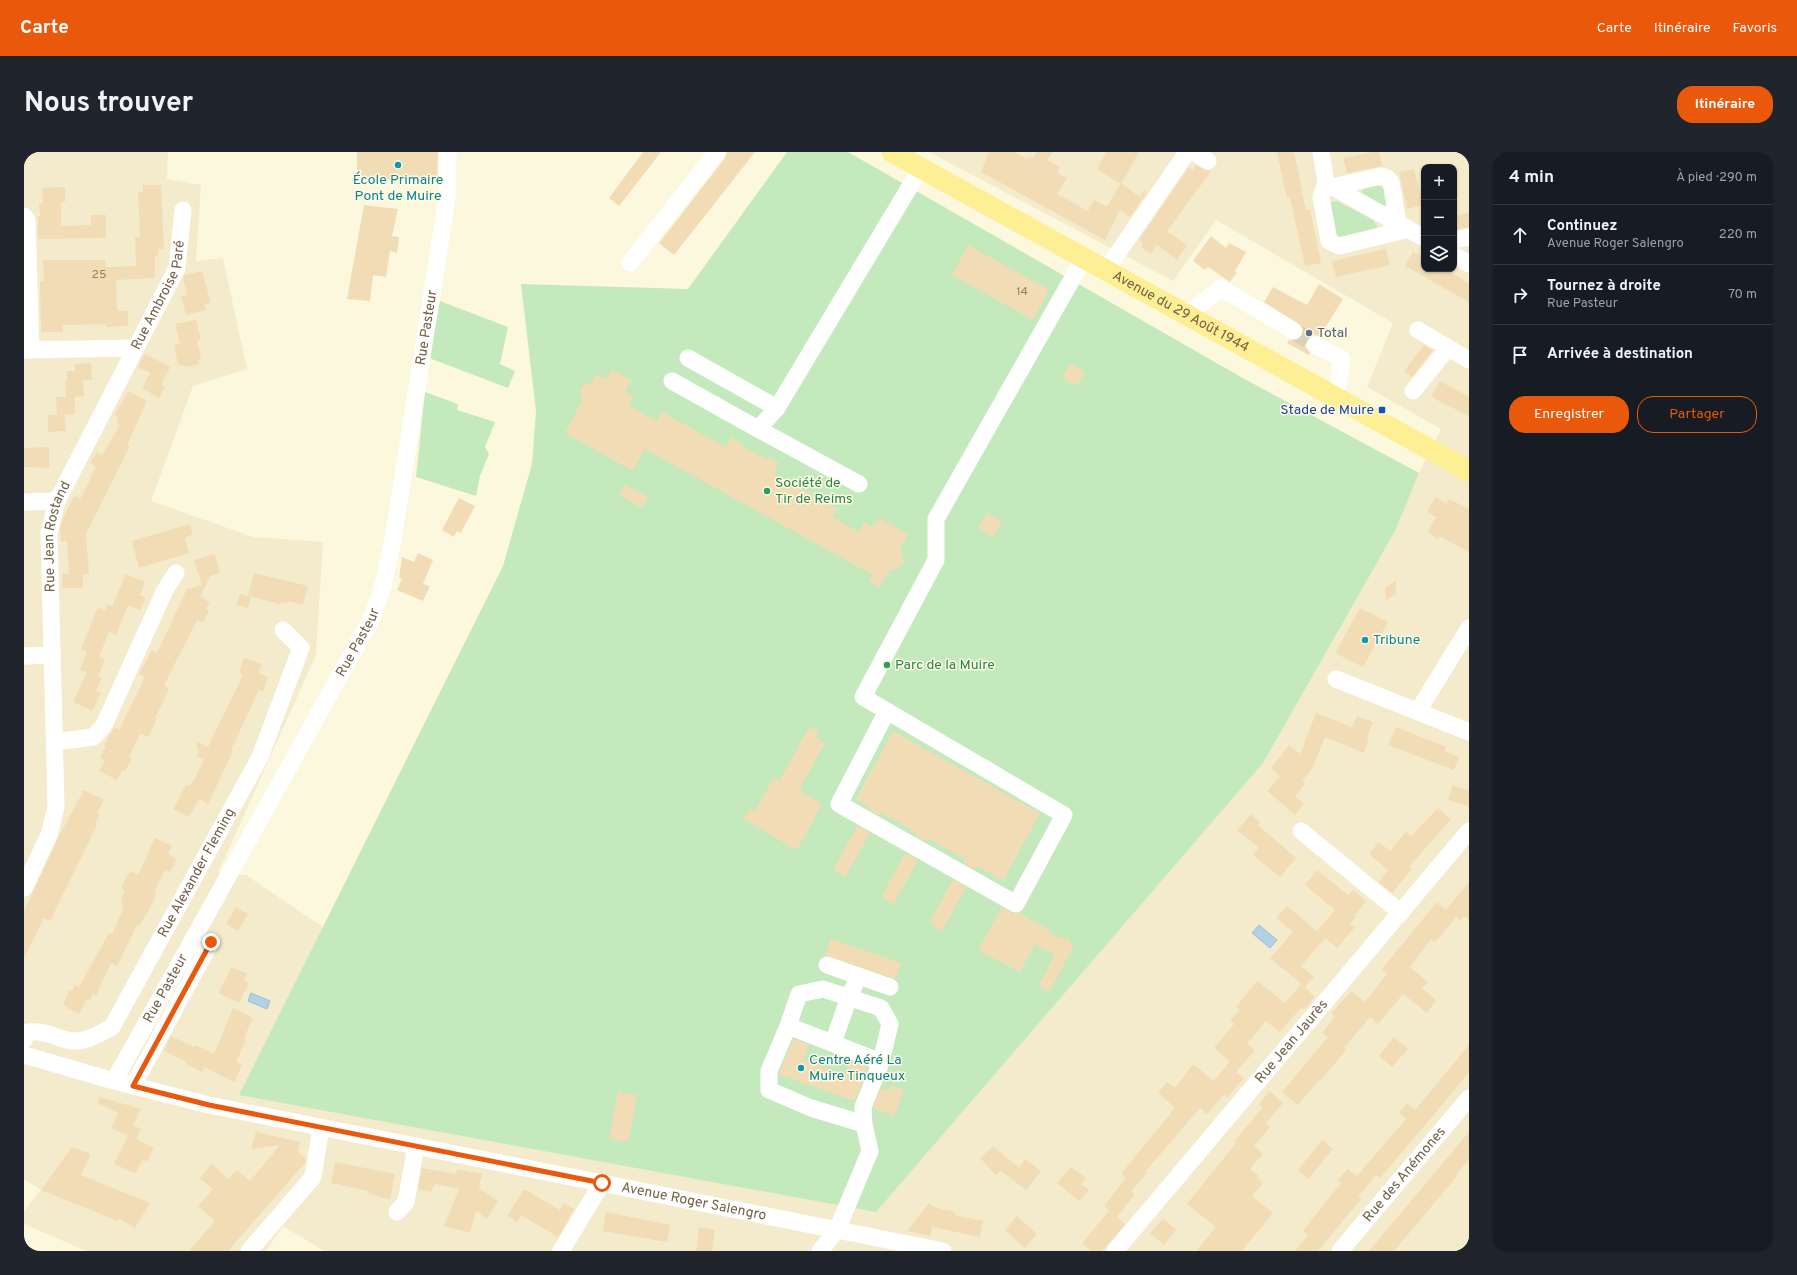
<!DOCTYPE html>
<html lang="fr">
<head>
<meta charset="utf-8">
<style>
  :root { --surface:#171b24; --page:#20242c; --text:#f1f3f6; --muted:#9ea1a6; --line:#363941; --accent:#ea580c }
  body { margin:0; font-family:Overpass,sans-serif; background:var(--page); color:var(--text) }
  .controls { position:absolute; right:12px; top:12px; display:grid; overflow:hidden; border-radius:8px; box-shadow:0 1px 3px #0004 }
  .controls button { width:36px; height:36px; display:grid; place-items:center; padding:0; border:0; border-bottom:1px solid var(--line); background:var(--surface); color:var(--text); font:20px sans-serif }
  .stop { position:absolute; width:12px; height:12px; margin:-9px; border:3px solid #ea580c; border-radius:50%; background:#fff }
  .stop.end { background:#ea580c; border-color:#fff; box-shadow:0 1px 4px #0008 }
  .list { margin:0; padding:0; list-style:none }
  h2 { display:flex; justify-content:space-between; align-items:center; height:52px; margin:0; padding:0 16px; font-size:17px }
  h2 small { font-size:13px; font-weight:400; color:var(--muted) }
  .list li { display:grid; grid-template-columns:26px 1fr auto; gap:12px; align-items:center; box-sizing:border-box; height:60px; padding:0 16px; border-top:1px solid var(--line) }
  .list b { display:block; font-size:15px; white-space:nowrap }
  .list p { margin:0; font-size:13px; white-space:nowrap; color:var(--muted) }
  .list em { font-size:13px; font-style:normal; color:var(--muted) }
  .actions { display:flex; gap:8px; padding:12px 16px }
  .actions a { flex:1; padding:9px 0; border:1px solid var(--accent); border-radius:16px; text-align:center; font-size:14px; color:var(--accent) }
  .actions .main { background:var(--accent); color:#fff }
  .icon { flex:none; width:22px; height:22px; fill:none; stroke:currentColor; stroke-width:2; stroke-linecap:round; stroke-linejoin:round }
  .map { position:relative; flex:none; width:1445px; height:1099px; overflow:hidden; border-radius:16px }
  header { display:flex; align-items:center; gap:24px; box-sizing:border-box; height:56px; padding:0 20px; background:var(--accent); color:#fff }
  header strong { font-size:19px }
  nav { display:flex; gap:22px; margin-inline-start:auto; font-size:14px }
  .intro { display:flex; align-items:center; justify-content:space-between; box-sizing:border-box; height:96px; padding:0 24px }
  h1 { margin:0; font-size:28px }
  .button { padding:10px 18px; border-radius:16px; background:var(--accent); color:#fff; font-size:14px; font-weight:700 }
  main { display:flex; gap:24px; padding:0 24px }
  aside { flex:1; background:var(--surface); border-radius:16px; box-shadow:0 1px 3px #0004 }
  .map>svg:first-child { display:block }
  .residential { fill:#f4ebcc; fill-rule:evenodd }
  .green { fill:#c4e9bd }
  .water { fill:#b3d1e5; stroke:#99bed7 }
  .building { fill:#f2dcb5 }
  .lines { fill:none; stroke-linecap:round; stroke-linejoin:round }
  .minor-tunnel { stroke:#dad2b8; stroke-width:17; stroke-dasharray:17 8; stroke-linecap:butt }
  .minor { stroke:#fff; stroke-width:17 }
  .major { stroke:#fdef94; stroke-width:21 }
  .route { stroke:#ea580c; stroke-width:5 }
  .culture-dot { fill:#0f9aa8; stroke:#fffbe4; stroke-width:1.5 }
  .service-dot { fill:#5c6f8a; stroke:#fffbe4; stroke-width:1.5 }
  .transit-dot { fill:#1a4fb4; stroke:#fffbe4; stroke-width:1.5 }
  .leisure-dot { fill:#2e9e5b; stroke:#fffbe4; stroke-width:1.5 }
  .labels { text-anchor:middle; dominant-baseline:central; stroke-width:3; stroke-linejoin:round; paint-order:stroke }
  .number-label { font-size:12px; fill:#927f62 }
  .culture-label { font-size:14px; fill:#0d838f; stroke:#fffbe4; text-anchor:start }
  .street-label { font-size:14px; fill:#726046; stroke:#fffbe4 }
  .service-label { font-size:14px; fill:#4e5e75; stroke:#fffbe4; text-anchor:start }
  .transit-label { font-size:14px; fill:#164399; stroke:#fffbe4; text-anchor:end }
  .leisure-label { font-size:14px; fill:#27864d; stroke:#fffbe4; text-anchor:start }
</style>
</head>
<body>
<header>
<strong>Carte</strong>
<nav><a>Carte</a><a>Itinéraire</a><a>Favoris</a></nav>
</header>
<div class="intro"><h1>Nous trouver</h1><a class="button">Itinéraire</a></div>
<main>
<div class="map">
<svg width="1445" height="1099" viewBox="0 0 1445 1099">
  <rect width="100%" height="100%" fill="#fcf8de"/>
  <!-- residential -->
  <path class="residential" d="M0 0H144L143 27 177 33 172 109 199 106 223 217 169 234 127 349 229 385 299 390 292 503 194 721 222 723 299 775 216 943 1372 377 1395 321 1417 277 1343 235 1369 171 1192 68 1149 129 905 0H1445V1099H300L259 1074 242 1099H62L0 1072V1059L17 1038 0 1027ZM1400 15H1430V117H1400Z"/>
  <!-- green -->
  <path class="green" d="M763 0H824L1217 225 1395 321 1372 377 1239 611 852 1060 215 943 479 414 508 312 512 259 497 132 664 137Z
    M1354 33 1360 37 1363 49 1361 54 1355 55 1338 45 1337 41 1340 36Z
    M1313 49 1349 68 1353 74 1350 80 1317 87 1307 82 1305 50Z
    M416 149 484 175 476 212 491 219 484 236 405 206Z
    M401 240 434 252 433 258 471 270 461 295 465 302 456 324 452 344 392 325Z"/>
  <!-- water -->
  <path class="water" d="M1235 773 1253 788 1246 796 1228 781Z
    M227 841 246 849 243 857 224 849Z"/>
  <!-- building -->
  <path class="building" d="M333 0H414L413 26 333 28Z
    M619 0H637L595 54 585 46Z
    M703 0H731L650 103 635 91 701 6Z
    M965 0H990L1003 7 1004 4 1009 6 1013 0H1029L1023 8 1036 15 1033 21 1043 26 1033 42 1064 59 1070 48 1083 55 1097 31 1116 45 1120 38 1123 40 1106 65 1096 58 1081 88 957 20Z
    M1082 0H1115L1097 32 1073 17Z
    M1253 0H1270L1282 58 1286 57 1297 111 1281 114 1266 45 1263 46Z
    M1349 0H1355L1358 14 1323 21 1319 6Z
    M1172 13 1183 19 1188 18 1143 79 1163 93 1153 108 1133 93 1127 102 1118 96V90L1115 88 1165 15 1169 18Z
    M1390 17 1399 53 1383 57 1375 20Z
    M119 33H137L140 97H134V104H131V126L92 128 93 159H104V174L82 175V172L39 173V180H17L16 129H20L19 108H81V115L112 114 111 85H116L114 40H119Z
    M41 35V50H37V74L67 73V63H82V86L14 87V64H16L15 51H19L18 36Z
    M340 53 374 57 368 84 375 85 373 101 366 99 362 125 349 123 346 149 323 147Z
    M1445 60V75L1430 78V64Z
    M1187 84 1202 96 1205 91 1222 100 1211 119 1213 120 1206 130 1184 115 1181 118 1169 109Z
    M944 93 1025 138 1009 168 928 123Z
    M1362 97 1366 113 1312 125 1308 109Z
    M1389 100 1400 106V117H1420L1445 131V150L1381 114Z
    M178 119 187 151 180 152 182 158 162 163 157 144 163 143 159 126 161 123Z
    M1295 132 1319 147 1296 184 1290 183 1282 188 1281 194 1286 201 1285 203 1263 191 1265 188 1270 189 1278 184 1280 179 1278 174 1240 150 1249 135 1283 153Z
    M172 168 177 187 173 188 177 207 174 208 176 212 162 215 154 212 150 193 156 192 151 172Z
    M1400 193 1409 198 1388 225 1380 219Z
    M121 202 146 215 137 233 141 235 135 246 118 236 126 221 114 215Z
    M67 211 68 228H59L60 244 51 245V262L33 263 32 245H42L41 229H43V219H51V212Z
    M1046 211 1061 220 1053 234 1038 226Z
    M588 218 607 228 601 239 610 244 605 254 633 269 638 260 702 295 707 285 718 291 716 293 743 308 745 305 755 311 749 321 813 357 808 365 835 380 840 370 850 375 855 366 884 382 876 397 880 409 876 415 864 420 855 435 845 429 849 423 621 297 609 319 541 281 558 248 556 239 559 233 568 230 572 222 582 227Z
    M1416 229 1445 245V264L1407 245Z
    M104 239 123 249 103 293 106 294 62 382 65 422H59V436H39L38 422H45L43 389 37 390 36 377 39 366 50 344 56 347 67 326H66L72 314 66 311 73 300 78 303 96 273 92 270 94 265 91 263Z
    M24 263H41L42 279 24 280Z
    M25 295V316L0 315V296Z
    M601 333 624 345 618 356 595 343Z
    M1411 345 1422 351 1425 347 1445 357V400L1415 384 1414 387 1404 380 1412 365 1403 360Z
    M435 346 451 354 437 381 433 379 430 385 418 378Z
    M963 361 978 370 969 385 954 376Z
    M166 372 169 382 161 386 165 401 115 416 108 389Z
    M394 401 409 408 399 432 406 434 399 449 373 438 378 427 375 426 378 405 390 410Z
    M191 402 196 421 186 424 176 445 186 450 182 457 185 459 179 471 173 468 146 521 140 534 145 537 131 566 133 567 124 585 116 582 105 605 108 607 101 619 98 618 93 628 75 619 81 609 76 606 82 594 80 593 90 575 95 578 121 525 115 522 128 498 133 501 163 437 178 433 170 408Z
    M230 421 284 434 279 453 264 449 263 452 256 450V452L224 444Z
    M102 422 121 430 116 443 122 446 116 458 104 453 92 483 85 480 75 505 81 507 74 525 78 526 72 538 77 541 68 559 49 550 63 520 56 518 63 500 57 497 74 455 81 458 84 452 88 454Z
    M1372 429V442L1362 448 1361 436Z
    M216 442 227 445 224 456 212 453Z
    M1336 456 1364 470 1339 515 1311 501Z
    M220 506 238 512 234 521 244 525 239 540 235 538 207 598 209 599 184 652 175 647 165 665 149 657 162 633 165 634 170 628 180 607 173 604 175 601 172 589 184 595 219 523 215 521Z
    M1292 561 1328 575 1333 564 1349 570 1343 585 1345 586 1340 601 1301 585 1288 617 1278 629 1281 632 1271 644 1280 652 1271 663 1243 639 1256 624 1247 616 1265 593 1276 602Z
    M785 575 795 580 792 586 801 591 775 638 798 652 773 698 719 667 726 656 731 659 750 625 756 628Z
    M1372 575 1422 595 1420 599 1435 605 1430 618 1364 593Z
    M869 579 1016 661 979 729 953 714 952 718 939 711 941 707 905 687 903 690 891 683 892 680 857 661 855 663 843 656 844 654 832 647Z
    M1429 633 1445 639V654L1424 648Z
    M60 638 80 648 73 661 76 662 71 672 73 673 26 769 20 766 0 806V759L35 684Z
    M1414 656 1427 667 1385 715 1388 717 1368 741 1355 730 1364 718 1345 702 1355 690 1366 699 1382 680 1387 684Z
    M1227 662 1236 670 1234 673 1272 706 1256 725 1229 703 1235 696 1213 678Z
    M833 674 846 681 821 725 809 718Z
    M131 686 148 694 144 702 153 707 146 720 141 718 130 740 133 741 125 758 115 774 113 773 93 814 87 811 72 844 69 842 66 848 63 847 55 862 39 853 46 838 48 839 51 833 55 835 85 781 88 782 99 757 97 748 101 738 97 736 106 719 114 723Z
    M881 701 894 708 870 752 857 745Z
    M1293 718 1324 743 1329 738 1342 749 1330 764 1332 765 1326 772 1331 775 1313 796 1293 779 1311 758 1281 733Z
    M929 728 942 735 918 779 905 771Z
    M1445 730V768L1440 764 1436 769 1432 765 1416 785 1410 790 1407 787 1386 815 1404 830 1398 836 1412 848 1403 861 1379 842 1354 872 1346 865 1320 896 1322 898 1296 929 1295 928 1274 953 1258 940 1304 885 1298 881 1311 865 1307 861 1328 839 1341 850 1363 822 1358 817 1413 750 1422 758Z
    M1263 754 1301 786 1277 814 1290 825 1281 835 1246 806 1269 780 1252 766Z
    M212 755 224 762 214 779 202 772Z
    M978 755 987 761H995L1029 780 1028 783 1047 788 1046 792 1050 794 1025 840 1014 834 1031 803 1011 792 996 820 954 798Z
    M807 787 877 811 871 827 801 803Z
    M208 815 223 822 220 829 225 831 215 851 194 841Z
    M1233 829 1261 851 1277 832 1291 845 1280 858 1277 856 1256 880 1242 869 1223 892 1231 898 1212 920 1220 926 1203 946 1200 943 1183 962 1176 956 1121 1020 1123 1021 1107 1039 1111 1042 1093 1065 1101 1072 1078 1099H1067L1058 1091 1085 1059 1090 1063 1080 1054 1102 1026 1097 1022 1151 956 1134 941 1143 930 1151 936 1169 912 1190 929 1206 909 1190 896 1210 872 1206 869 1216 858 1212 855Z
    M209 856 229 866 220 886 222 888 212 910 218 913 210 930 180 915 178 920 162 912 163 910 140 899 147 884 170 895 171 893 190 902Z
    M1370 885 1384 897 1368 915 1355 904Z
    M769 887 785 893 779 908 821 923 826 909 844 916 830 949 755 922Z
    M1445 893V920L1413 959 1356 1026 1352 1023 1334 1045 1337 1047 1294 1099H1271L1284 1083 1279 1079 1317 1031 1314 1028 1324 1017 1333 1024 1382 967 1375 961 1383 951 1391 958Z
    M867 933 880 938 870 964 849 956 857 936 865 939Z
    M1246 939 1259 951 1242 971 1246 975 1230 994 1239 1002 1226 1017 1235 1024 1233 1026 1239 1031 1228 1044 1249 1061 1218 1099H1172L1192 1075 1163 1052 1212 991 1210 990 1239 955 1235 952Z
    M594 940 613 943 604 990 585 987Z
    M76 945 117 957 109 973 117 977 112 987 130 996 123 1010 119 1007 111 1021 90 1012 104 984 87 976 94 961 74 951Z
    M232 980 276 990 274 1000 282 1007 281 1011 204 1099H165L191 1069 174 1054 189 1037 176 1026 188 1012 204 1027 213 1018 226 1029 256 993 227 997Z
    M1445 980V1007L1432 1023 1433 1024 1370 1099H1345Z
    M1298 988 1309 997 1284 1027 1274 1018Z
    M969 994 995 1016 1001 1007 1017 1019 1002 1038 977 1019 972 1023 956 1006Z
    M48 995 67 1002 57 1023 126 1051 111 1076 95 1066 94 1069 17 1038Z
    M311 1010 371 1022 366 1048 345 1042V1039L307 1031Z
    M1047 1015 1062 1026 1057 1032 1065 1038 1055 1049 1033 1031Z
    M398 1016 432 1022 433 1017 458 1022 455 1036 474 1049 463 1067 452 1059 446 1081 420 1074 435 1037 411 1032 407 1040 394 1037Z
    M500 1037 536 1058 540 1051 550 1057 534 1085 497 1063 493 1070 483 1064Z
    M905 1051 912 1056 932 1060 930 1063 959 1069 956 1085 908 1075 906 1084 883 1079Z
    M582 1060 646 1073 643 1090 579 1079Z
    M993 1064 1013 1082 1001 1096 981 1078Z
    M1139 1067 1152 1078 1140 1093 1126 1081Z
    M675 1075 691 1078 688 1099H672Z"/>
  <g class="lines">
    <!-- minor-tunnel -->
    <path class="minor-tunnel" d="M1270 179 1291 193"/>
    <!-- minor -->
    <g class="minor">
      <path d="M1297 0 1302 31 1400 86"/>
      <path d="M1302 31 1297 45 1305 89 1315 94 1385 77"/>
      <path d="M1308 35 1357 24 1363 26 1367 30 1374 71"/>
      <path d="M0 64 3 68 7 198"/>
      <path d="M1430 88 1445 85"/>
      <path d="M1430 103 1445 112"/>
      <path d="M606 111 693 0"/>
      <path d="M1082 118 1162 2 1170 0 1184 9"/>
      <path d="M1163 163 1197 136 1270 179"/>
      <path d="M1394 178 1445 208"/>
      <path d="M1291 193 1318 207 1312 245"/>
      <path d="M0 198 110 196"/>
      <path d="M664 206 753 256 897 16"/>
      <path d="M648 229 734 277 753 256"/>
      <path d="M1389 239 1424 196"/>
      <path d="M734 277 835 332"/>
      <path d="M0 350 33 349"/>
      <path d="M0 504 28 503"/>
      <path d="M1312 527 1445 580"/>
      <path d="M863 559 815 652 992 752 1040 663 839 545 912 408V367L1060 106"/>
      <path d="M1394 559 1445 476"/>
      <path d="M31 590 69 585 79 575 141 438 152 421"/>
      <path d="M1277 679 1377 761"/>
      <path id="s1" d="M0 736 25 683 32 655 25 381 33 349 153 116 159 58"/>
      <path d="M803 813 866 835"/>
      <path d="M764 874 775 842 799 837 857 856 866 872 857 910"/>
      <path id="s2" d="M0 888 4 880C24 878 32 887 49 889 63 890 77 881 88 875L236 605 277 496 259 478"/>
      <path d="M809 891 825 845 835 824"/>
      <path id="s3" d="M0 903 90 929 185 953 919 1099"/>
      <path id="s4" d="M90 929 348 466 359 434 369 387 423 47 424 0"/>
      <path d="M109 934 187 790"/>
      <path d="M373 1060 382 1050 392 994"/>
      <path d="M225 1099 289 1025 297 976"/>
      <path d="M537 1099 578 1031"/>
      <path d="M796 1099 813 1078 846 999 840 972 839 955 857 910 764 874 745 919V938L787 956 840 972"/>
      <path id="s5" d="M1091 1099 1445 679"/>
      <path id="s6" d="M1316 1099 1445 946"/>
    </g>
    <!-- major -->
    <path class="major" id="s7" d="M868 0 1445 319"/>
  </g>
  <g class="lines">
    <!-- route -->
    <path class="route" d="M187 790 109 934 185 953 578 1031"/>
  </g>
  <!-- markers -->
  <g class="culture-dot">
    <circle cx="374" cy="13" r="4"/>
    <circle cx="1341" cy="488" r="4"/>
    <circle cx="777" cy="916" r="4"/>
  </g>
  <circle class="service-dot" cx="1285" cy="181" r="4"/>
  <rect class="transit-dot" x="1354" y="254" width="8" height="8" rx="2"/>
  <g class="leisure-dot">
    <circle cx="743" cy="339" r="4"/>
    <circle cx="863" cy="513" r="4"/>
  </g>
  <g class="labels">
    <!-- number labels -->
    <g class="number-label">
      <text x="75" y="123">25</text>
      <text x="998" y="140">14</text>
    </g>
    <!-- culture labels -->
    <g class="culture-label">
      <text x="374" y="28" text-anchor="middle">École Primaire<tspan x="374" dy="16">Pont de Muire</tspan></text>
      <text x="1349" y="488">Tribune</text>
      <text x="785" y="908">Centre Aéré La<tspan x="785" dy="16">Muire Tinqueux</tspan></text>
    </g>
    <!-- street labels -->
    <g class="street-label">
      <text stroke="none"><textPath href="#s1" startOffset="625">Rue Ambroise Paré</textPath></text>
      <text stroke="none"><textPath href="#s7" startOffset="330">Avenue du 29 Août 1944</textPath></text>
      <text stroke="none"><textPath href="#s4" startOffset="826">Rue Pasteur</textPath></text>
      <text stroke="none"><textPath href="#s1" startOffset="359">Rue Jean Rostand</textPath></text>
      <text stroke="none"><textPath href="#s4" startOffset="502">Rue Pasteur</textPath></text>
      <text stroke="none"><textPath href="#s2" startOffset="273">Rue Alexander Fleming</textPath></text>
      <text stroke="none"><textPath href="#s4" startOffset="106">Rue Pasteur</textPath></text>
      <text stroke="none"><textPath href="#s5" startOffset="274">Rue Jean Jaurès</textPath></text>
      <text stroke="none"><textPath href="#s6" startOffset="100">Rue des Anémones</textPath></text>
      <text stroke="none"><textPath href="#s3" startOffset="686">Avenue Roger Salengro</textPath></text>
    </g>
    <!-- service labels -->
    <g class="service-label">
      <text x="1293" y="181">Total</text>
    </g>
    <!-- transit labels -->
    <g class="transit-label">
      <text x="1350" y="258">Stade de Muire</text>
    </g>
    <!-- leisure labels -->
    <g class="leisure-label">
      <text x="751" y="331">Société de<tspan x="751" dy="16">Tir de Reims</tspan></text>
      <text x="871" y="513">Parc de la Muire</text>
    </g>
  </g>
</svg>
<div class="controls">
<button>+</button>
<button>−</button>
<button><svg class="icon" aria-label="layers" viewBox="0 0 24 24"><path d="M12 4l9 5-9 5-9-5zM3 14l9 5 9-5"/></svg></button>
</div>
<div class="stop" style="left:578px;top:1031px"></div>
<div class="stop end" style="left:187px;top:790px"></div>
</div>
<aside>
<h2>4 min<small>À pied · 290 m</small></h2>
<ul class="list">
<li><svg class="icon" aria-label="ahead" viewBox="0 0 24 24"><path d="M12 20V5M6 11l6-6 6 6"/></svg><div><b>Continuez</b><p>Avenue Roger Salengro</p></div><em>220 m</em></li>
<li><svg class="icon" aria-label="right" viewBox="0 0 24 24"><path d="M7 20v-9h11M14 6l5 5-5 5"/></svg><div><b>Tournez à droite</b><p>Rue Pasteur</p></div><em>70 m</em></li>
<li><svg class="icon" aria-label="arrive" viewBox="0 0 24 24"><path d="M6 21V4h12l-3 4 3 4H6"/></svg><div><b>Arrivée à destination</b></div></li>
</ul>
<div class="actions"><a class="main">Enregistrer</a><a>Partager</a></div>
</aside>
</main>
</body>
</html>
